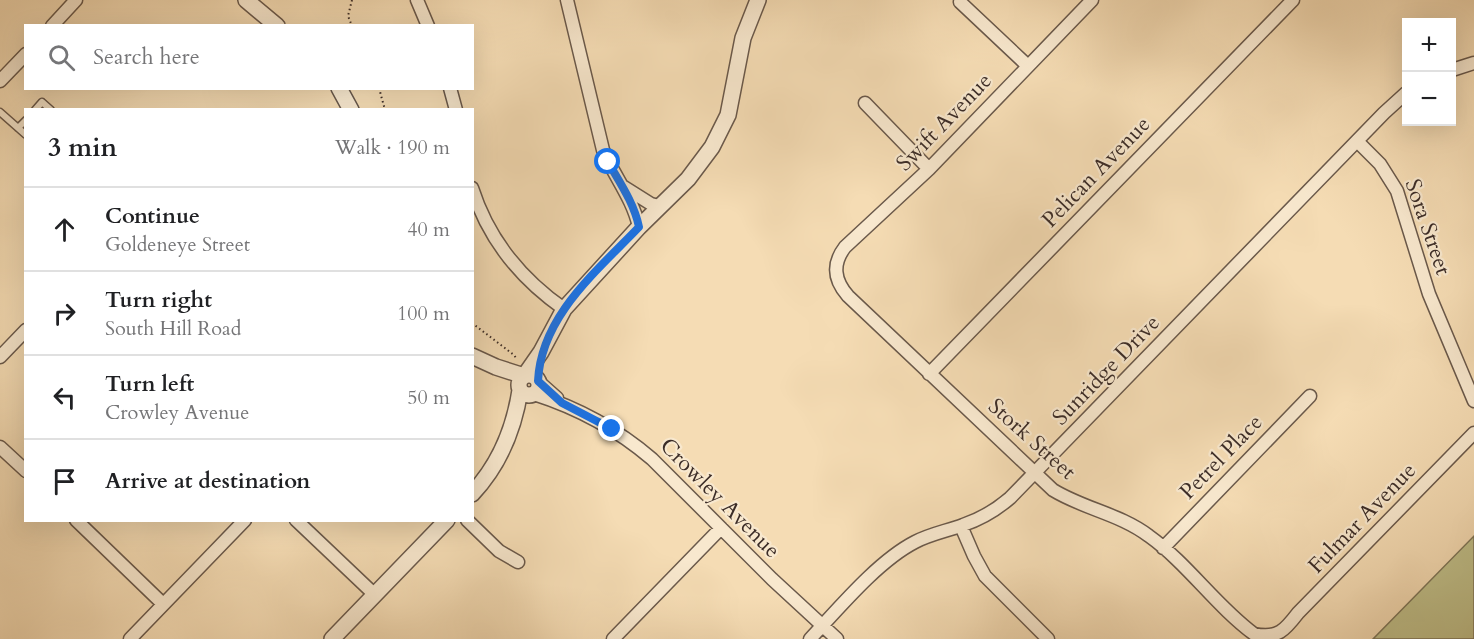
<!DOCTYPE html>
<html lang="en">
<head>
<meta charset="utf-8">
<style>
  :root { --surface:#fff; --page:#f6f6f6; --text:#202124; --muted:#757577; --line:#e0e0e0 }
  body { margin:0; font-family:Cardo,serif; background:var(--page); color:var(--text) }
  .controls { position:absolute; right:18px; top:18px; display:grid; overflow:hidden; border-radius:0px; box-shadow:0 6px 24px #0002 }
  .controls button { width:54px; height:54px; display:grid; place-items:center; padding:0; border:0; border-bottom:2px solid var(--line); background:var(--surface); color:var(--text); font:30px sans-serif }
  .stop { position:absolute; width:18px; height:18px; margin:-14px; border:4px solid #1a73e8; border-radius:50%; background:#fff }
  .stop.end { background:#1a73e8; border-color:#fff; box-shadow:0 2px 6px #0008 }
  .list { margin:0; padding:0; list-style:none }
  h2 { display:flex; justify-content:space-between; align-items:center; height:78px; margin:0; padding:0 24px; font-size:26px }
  h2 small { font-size:20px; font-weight:400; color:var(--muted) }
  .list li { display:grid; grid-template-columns:39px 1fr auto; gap:18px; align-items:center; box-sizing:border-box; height:84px; padding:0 24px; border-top:2px solid var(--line) }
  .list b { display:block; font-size:22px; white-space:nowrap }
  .list p { margin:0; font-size:20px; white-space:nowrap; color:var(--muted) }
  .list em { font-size:20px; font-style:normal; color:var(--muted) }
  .icon { flex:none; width:33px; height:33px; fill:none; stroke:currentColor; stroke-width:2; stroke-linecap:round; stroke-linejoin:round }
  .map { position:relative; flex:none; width:1474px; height:639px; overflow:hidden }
  .search { position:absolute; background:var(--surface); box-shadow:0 6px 24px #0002; left:24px; top:24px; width:450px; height:66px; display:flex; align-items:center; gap:15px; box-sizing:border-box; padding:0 21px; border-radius:0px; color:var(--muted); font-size:22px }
  .panel { position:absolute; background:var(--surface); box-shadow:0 6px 24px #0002; left:24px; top:108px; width:450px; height:414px; border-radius:0px }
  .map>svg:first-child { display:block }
  .green { fill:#bfbf8a; stroke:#7e7659; stroke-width:1.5 }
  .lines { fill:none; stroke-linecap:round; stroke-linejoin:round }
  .service-casing { stroke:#6a594b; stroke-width:9 }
  .minor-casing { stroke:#6a594b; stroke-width:15 }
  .tertiary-casing { stroke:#6a594b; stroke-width:18 }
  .path { stroke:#3c2d28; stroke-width:2; stroke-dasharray:1.5 3; stroke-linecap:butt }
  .service { stroke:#f8e8ce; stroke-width:6 }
  .minor { stroke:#f8e8ce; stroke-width:12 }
  .tertiary { stroke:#f8e8ce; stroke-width:15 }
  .route { stroke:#1a73e8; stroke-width:8 }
  .labels { text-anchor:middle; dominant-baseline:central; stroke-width:4.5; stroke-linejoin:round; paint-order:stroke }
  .street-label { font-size:22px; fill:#3c2d28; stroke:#f8e8ce }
</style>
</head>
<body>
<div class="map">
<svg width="1474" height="639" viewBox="0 0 1474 639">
  <rect width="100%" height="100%" fill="#f5dcb4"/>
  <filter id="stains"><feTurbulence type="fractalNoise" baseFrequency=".00333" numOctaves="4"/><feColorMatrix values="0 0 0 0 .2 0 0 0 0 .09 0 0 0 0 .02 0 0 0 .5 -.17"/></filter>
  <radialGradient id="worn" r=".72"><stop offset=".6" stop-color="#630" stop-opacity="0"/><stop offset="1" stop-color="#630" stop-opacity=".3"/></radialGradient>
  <!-- green -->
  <path class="green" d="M1474 536V639H1373Z"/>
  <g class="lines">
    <!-- service casing -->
    <g class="service-casing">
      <path id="service" d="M35 110 42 102 51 110
        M0 112 26 135
        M18 128 26 120"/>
    </g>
    <!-- minor casing -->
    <g class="minor-casing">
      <path id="minor" d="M417 0 428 26
        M567 0 603 150C614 176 633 199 639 227
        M1092 0 929 169 845 247C832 264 834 280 848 296L1053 490C1084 509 1120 514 1149 536 1188 564 1216 606 1254 634 1278 639 1285 630 1298 613L1474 433
        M960 2 1028 66
        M52 26 76 0
        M1452 70 1474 63
        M0 81 26 54
        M450 88 456 110
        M865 103 929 169
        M1357 141 1380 164 1397 191 1429 294 1474 401
        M624 187 651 204 659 206
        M472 188C488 238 521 279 564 309
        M0 357 26 330
        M929 374 1293 0
        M539 382 557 398
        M534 394C578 408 617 429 652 459L772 579 837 639
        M0 447 26 471
        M76 520 163 604
        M296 520 375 595
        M467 520 499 551 518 562
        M961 526 974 556 985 576 1048 639
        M1163 548 1310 396
        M130 639 245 520
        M613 639 721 528
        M810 639C839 608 878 561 915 542 930 534 947 531 963 525 981 519 996 510 1010 498L1384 113 1406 93"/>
    </g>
    <!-- tertiary casing -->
    <g class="tertiary-casing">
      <path id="tertiary" d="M246 0 277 26
        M339 88 351 110
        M472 356 496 367 524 376
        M519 385a10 10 0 1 1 20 0a10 10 0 1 1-20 0Z
        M525 375 541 352 564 309 639 227 688 179 712 147 728 115 743 38 758 0
        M472 494C500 464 514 430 520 390
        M332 639 447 520"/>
    </g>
    <!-- path -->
    <path class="path" d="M352 0 348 16 352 26
      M379 88 385 110
      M472 323 514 355 516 358"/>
    <!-- service -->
    <use href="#service" class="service"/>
    <!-- minor -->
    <use href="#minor" class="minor"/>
    <!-- tertiary -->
    <use href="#tertiary" class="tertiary"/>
  </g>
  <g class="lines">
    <!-- route -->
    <path class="route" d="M608 162C620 183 634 203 639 227 597 271 541 316 538 381L562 403 612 429"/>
  </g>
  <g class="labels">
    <!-- street labels -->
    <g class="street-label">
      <text transform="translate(944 122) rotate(-46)">Swift Avenue</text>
      <text transform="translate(1096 172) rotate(-46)">Pelican Avenue</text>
      <text transform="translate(1428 227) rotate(71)">Sora Street</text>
      <text transform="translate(1106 370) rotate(-46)">Sunridge Drive</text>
      <text transform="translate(1032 439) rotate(42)">Stork Street</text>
      <text transform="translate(1221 457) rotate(-46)">Petrel Place</text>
      <text transform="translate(720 498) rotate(45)">Crowley Avenue</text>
      <text transform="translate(1362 518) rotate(-46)">Fulmar Avenue</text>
    </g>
  </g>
  <rect width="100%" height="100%" filter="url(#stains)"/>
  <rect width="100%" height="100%" fill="url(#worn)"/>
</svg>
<div class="controls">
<button>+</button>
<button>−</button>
</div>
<div class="stop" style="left:608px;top:162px"></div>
<div class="stop end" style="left:612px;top:429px"></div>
<div class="search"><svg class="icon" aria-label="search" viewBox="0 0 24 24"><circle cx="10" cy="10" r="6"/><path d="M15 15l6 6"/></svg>Search here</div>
<section class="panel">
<h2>3 min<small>Walk · 190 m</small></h2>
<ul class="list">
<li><svg class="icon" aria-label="ahead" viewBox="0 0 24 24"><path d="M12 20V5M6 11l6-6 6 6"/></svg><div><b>Continue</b><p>Goldeneye Street</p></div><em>40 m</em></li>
<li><svg class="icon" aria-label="right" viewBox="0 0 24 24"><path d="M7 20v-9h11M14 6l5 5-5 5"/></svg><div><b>Turn right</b><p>South Hill Road</p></div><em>100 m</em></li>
<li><svg class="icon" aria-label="left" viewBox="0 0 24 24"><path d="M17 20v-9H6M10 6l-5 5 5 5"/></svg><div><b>Turn left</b><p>Crowley Avenue</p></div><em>50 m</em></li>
<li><svg class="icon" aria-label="arrive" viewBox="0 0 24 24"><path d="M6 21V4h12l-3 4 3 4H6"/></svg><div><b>Arrive at destination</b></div></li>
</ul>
</section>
</div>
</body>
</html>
